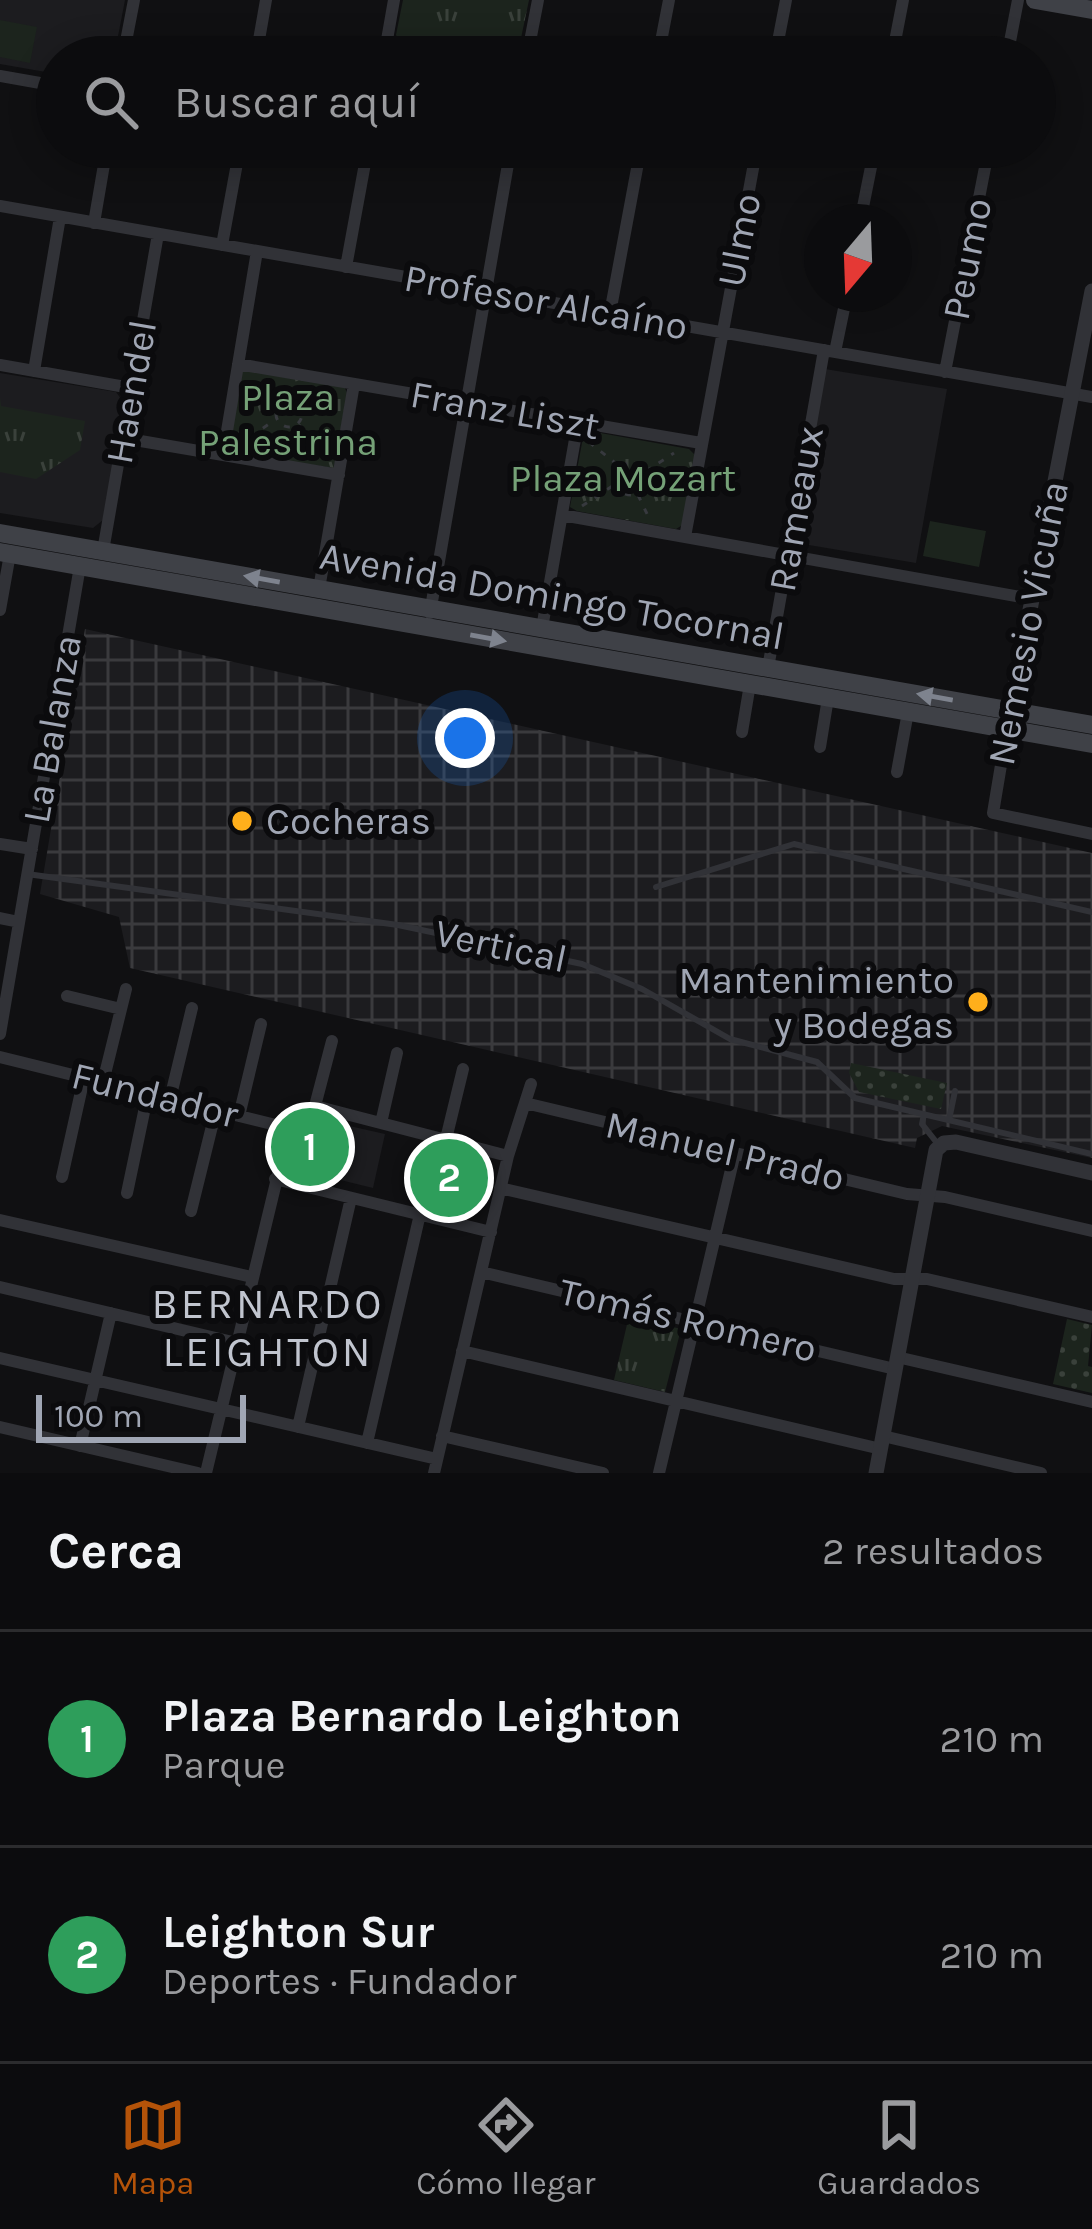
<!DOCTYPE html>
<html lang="es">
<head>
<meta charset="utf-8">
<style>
  :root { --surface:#0c0c0e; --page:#151517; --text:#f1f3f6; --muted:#9a9b9e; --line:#2c2c2e; --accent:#b45309 }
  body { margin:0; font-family:Karla,sans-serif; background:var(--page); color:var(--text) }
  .compass { position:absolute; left:804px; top:204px; width:108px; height:108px; border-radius:50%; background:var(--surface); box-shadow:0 6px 30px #0003; rotate:199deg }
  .scale { position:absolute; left:36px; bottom:30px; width:210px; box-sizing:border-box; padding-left:12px; border:6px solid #a0a6b4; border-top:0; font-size:33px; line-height:42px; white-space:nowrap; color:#a0a6b4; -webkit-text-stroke:9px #0b0b0d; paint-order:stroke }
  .you { position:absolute; left:465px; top:738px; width:42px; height:42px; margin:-30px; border:9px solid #fff; border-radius:50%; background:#1a73e8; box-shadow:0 0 0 18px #1a73e833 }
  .badge { display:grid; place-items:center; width:78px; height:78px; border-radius:50%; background:var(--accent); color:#fff; font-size:39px; font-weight:700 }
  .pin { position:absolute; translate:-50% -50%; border:6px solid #fff; box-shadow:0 3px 12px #0006 }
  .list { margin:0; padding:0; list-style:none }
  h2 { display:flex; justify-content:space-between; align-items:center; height:156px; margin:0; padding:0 48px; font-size:51px }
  h2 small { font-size:39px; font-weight:400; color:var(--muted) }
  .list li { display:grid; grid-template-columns:78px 1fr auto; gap:36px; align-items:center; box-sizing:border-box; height:216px; padding:0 48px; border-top:3px solid var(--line) }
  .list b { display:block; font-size:45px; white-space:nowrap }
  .list p { margin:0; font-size:39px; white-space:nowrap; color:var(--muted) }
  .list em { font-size:39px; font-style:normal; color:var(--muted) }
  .icon { flex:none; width:66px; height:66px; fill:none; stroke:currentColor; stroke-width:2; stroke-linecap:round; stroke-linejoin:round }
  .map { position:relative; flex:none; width:1092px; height:1473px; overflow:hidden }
  .search { position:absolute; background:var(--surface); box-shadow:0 6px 30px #0003; left:36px; right:36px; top:36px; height:132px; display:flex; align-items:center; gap:30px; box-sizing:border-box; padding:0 42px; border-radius:66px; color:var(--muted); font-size:45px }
  .sheet { height:588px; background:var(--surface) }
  nav { display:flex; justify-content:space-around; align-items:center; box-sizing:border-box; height:168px; border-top:3px solid var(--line); background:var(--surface); font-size:33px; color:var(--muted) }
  nav a { display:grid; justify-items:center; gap:6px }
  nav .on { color:var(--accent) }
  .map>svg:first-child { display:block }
  .built { fill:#1c1c1f }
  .industrial { fill:url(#industrial-grid) }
  .grass { fill:url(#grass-dots) }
  .park { fill:url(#park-tufts) }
  .pitch { fill:#1c241d }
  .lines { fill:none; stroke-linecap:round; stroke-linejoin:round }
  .path { stroke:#37393e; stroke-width:3; stroke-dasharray:6 9; stroke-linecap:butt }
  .service { stroke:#313237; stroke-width:6 }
  .minor { stroke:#313237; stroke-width:12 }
  .tertiary { stroke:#313237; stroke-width:15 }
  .secondary { stroke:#3f4147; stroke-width:18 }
  .oneway { fill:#7e838e }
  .poi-dot { fill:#ffaf1b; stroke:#0b0b0d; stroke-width:4.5 }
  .labels { text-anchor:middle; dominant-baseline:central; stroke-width:12; stroke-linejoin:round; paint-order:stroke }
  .street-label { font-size:39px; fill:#a0a6b4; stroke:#0b0b0d }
  .park-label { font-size:39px; fill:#75a177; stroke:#0b0b0d }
  .poi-label { font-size:39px; fill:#a0a6b4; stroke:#0b0b0d; text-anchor:start }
  .neighbourhood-label { font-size:42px; letter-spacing:3px; fill:#c1c5cf; stroke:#0b0b0d }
</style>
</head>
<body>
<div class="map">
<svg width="1092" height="1473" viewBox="0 0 1092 1473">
  <defs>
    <pattern id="industrial-grid" width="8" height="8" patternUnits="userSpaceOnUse" patternTransform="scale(3)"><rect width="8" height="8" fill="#1c1c1f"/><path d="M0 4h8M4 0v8" fill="none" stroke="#3a3a3d"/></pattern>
    <pattern id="grass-dots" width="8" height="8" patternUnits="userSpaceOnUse" patternTransform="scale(3)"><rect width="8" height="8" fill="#1c241d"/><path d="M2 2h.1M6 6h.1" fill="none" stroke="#3a413b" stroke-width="1.8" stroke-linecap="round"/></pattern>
    <pattern id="park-tufts" width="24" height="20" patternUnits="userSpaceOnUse" patternTransform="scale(3)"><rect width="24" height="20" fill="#1c241d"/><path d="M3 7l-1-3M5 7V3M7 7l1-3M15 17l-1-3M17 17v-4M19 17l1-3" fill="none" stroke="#3a413b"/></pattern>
  </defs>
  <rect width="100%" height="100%" fill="#101012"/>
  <!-- built -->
  <path class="built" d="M0 0H125L114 57H57V74L0 64Z
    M825 369 947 389 916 563 797 543Z
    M0 373 116 392 124 403 103 520 93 528 0 513Z
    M336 1123 385 1134 373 1188 324 1176Z"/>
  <!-- industrial -->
  <path class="industrial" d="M85 629 1092 853V1158L942 1126 917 1138 915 1148 130 968 119 917 40 894Z"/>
  <!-- grass -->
  <path class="grass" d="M851 1063 947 1083 941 1109 859 1092 849 1073Z
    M1067 1319 1092 1325 1088 1366 1092 1367V1393L1053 1384Z"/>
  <!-- park -->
  <path class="park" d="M403 0H529L517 57H467L404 46 396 35Z
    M248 369 344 386 347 393 334 468 231 453 228 446 241 372Z
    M0 397 1 406 85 421 80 450 36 479 0 472Z
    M589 431 689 449 695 455 684 524 676 529 577 511 570 507 583 438Z
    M306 1110 338 1117 323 1181 290 1173 285 1164 296 1117Z
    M629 1316 681 1329 665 1392 614 1380Z"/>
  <!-- pitch -->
  <path class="pitch" d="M0 20 37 27 30 63 0 57Z
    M930 521 986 531 979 567 923 556Z
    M420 1150 488 1166 478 1207 410 1190Z"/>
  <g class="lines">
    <!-- path -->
    <path class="path" d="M263 382 280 402
      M276 414a13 13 0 1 1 26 0a13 13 0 1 1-26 0Z
      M303 411 337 393
      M299 425 326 459
      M589 442 619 466
      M238 445 275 420
      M615 479a16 16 0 1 1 32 0a16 16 0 1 1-32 0Z
      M646 471 674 453
      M638 495 649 518
      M582 506 614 485
      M313 1137 317 1117
      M318 1148 310 1153 304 1145 312 1139 318 1148 330 1151
      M306 1172 310 1153"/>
    <!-- service -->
    <path class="service" d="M27 874 398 925 582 964 642 989 730 1039 817 1062 855 1098 1092 1154
      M656 887 794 844 1092 912
      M924 1114 922 1124 937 1143
      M949 1120 955 1091"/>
    <!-- minor -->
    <path class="minor" d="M385 51 419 57
      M123 57 134 0
      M256 57 266 0
      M384 57 394 0
      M527 57 538 0
      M658 57 669 0
      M775 57 786 0
      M892 57 903 0
      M1007 57 1018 0
      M0 76 57 86
      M0 206 1092 397
      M860 222 875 147
      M94 223 107 147
      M222 245 240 147
      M346 267 368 147
      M610 313 641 147
      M835 352 847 294
      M238 364 701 443
      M0 365 131 388
      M34 371 60 217
      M945 372 989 147
      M123 438 339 475
      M223 455 257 251
      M562 515 1032 599
      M685 537 757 147
      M103 551 158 234
      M319 589 354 384
      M0 610 10 554
      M430 613 511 147
      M542 628 578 422
      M768 668 824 350
      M1007 729 993 813 1092 834
      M742 732 750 684
      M820 747 828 698
      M897 772 908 712
      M0 844 32 849
      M0 918 19 922
      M67 996 121 1009
      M0 1034 80 566
      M0 1057 288 1128
      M103 1082 126 989
      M170 1099 192 1008
      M525 1103 907 1194 945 1197 1092 1231
      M315 1106 332 1041
      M239 1116 261 1024
      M381 1123 397 1053
      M446 1139 463 1069
      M62 1177 84 1078
      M275 1179 491 1232
      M500 1188 894 1279H927L1092 1317
      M127 1193 148 1093
      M191 1211 216 1110
      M0 1220 252 1277
      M481 1272 895 1369
      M0 1287 237 1343
      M462 1351 881 1449
      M897 1357 1092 1402
      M0 1358 437 1459
      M0 1427 198 1473
      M298 1427 351 1198
      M442 1436 603 1473
      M883 1436 1041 1473
      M367 1443 420 1214
      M80 1446 111 1313
      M206 1473 293 1112 315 1106 508 1156
      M434 1473 508 1156 531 1084
      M659 1473 735 1153"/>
    <!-- tertiary -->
    <path class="tertiary" d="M1009 718 1092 291
      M876 1473 936 1150 944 1143 956 1142 1092 1173"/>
    <!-- secondary -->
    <path class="secondary" d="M1035 0 1092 10
      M0 533 1092 725
      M0 552 1092 744"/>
  </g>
  <!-- one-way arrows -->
  <defs><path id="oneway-solid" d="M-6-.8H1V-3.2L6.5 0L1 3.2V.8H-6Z" transform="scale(3)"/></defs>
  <g class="oneway">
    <use href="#oneway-solid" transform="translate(262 579) rotate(-170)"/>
    <use href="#oneway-solid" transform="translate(488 638) rotate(10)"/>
    <use href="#oneway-solid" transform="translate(935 697) rotate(-170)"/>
  </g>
  <!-- markers -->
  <g class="poi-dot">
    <circle cx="242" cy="821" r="12"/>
    <circle cx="978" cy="1002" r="12"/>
  </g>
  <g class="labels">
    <!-- street labels -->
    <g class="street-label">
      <text transform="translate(739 240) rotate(-79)">Ulmo</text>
      <text transform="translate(967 259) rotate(-79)">Peumo</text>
      <text transform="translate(546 302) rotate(10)">Profesor Alcaíno</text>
      <text transform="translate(131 392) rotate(-80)">Haendel</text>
      <text transform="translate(505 410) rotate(10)">Franz Liszt</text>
      <text transform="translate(796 509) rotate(-80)">Rameaux</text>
      <text transform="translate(552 596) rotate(10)">Avenida Domingo Tocornal</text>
      <text transform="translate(1028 623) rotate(-79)">Nemesio Vicuña</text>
      <text transform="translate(52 729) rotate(-80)">La Balanza</text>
      <text transform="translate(501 946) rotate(12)">Vertical</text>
      <text transform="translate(155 1095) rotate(14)">Fundador</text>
      <text transform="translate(725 1151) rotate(13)">Manuel Prado</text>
      <text transform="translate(688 1320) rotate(13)">Tomás Romero</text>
    </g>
    <!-- park labels -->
    <g class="park-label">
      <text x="288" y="397">Plaza<tspan x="288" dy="45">Palestrina</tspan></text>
      <text x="623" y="478">Plaza Mozart</text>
    </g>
    <!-- poi labels -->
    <g class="poi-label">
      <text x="266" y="821">Cocheras</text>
      <text x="954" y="980" text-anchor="end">Mantenimiento<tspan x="954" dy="45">y Bodegas</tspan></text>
    </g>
    <!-- neighbourhood labels -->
    <g class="neighbourhood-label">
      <text x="268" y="1304">BERNARDO<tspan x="268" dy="48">LEIGHTON</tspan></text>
    </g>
  </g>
</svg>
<svg class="compass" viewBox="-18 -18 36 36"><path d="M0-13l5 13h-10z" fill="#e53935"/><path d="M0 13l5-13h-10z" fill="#9a9b9e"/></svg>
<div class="scale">100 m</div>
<div class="you"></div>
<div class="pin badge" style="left:310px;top:1147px;background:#2e9e5b">1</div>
<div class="pin badge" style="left:449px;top:1178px;background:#2e9e5b">2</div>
<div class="search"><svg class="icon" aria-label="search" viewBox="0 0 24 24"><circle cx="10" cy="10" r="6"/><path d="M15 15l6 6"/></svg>Buscar aquí</div>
</div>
<section class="sheet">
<h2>Cerca<small>2 resultados</small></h2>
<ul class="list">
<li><span class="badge" style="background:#2e9e5b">1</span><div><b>Plaza Bernardo Leighton</b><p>Parque</p></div><em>210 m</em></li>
<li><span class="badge" style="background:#2e9e5b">2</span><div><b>Leighton Sur</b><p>Deportes · Fundador</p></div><em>210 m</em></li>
</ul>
</section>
<nav>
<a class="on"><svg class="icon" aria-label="map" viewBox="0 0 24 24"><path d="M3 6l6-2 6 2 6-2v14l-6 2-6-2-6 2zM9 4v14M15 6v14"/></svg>Mapa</a>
<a><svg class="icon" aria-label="directions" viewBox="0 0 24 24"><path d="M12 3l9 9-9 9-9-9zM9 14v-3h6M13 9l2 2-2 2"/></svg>Cómo llegar</a>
<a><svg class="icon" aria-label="saved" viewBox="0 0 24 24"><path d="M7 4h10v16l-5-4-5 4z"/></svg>Guardados</a>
</nav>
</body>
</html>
